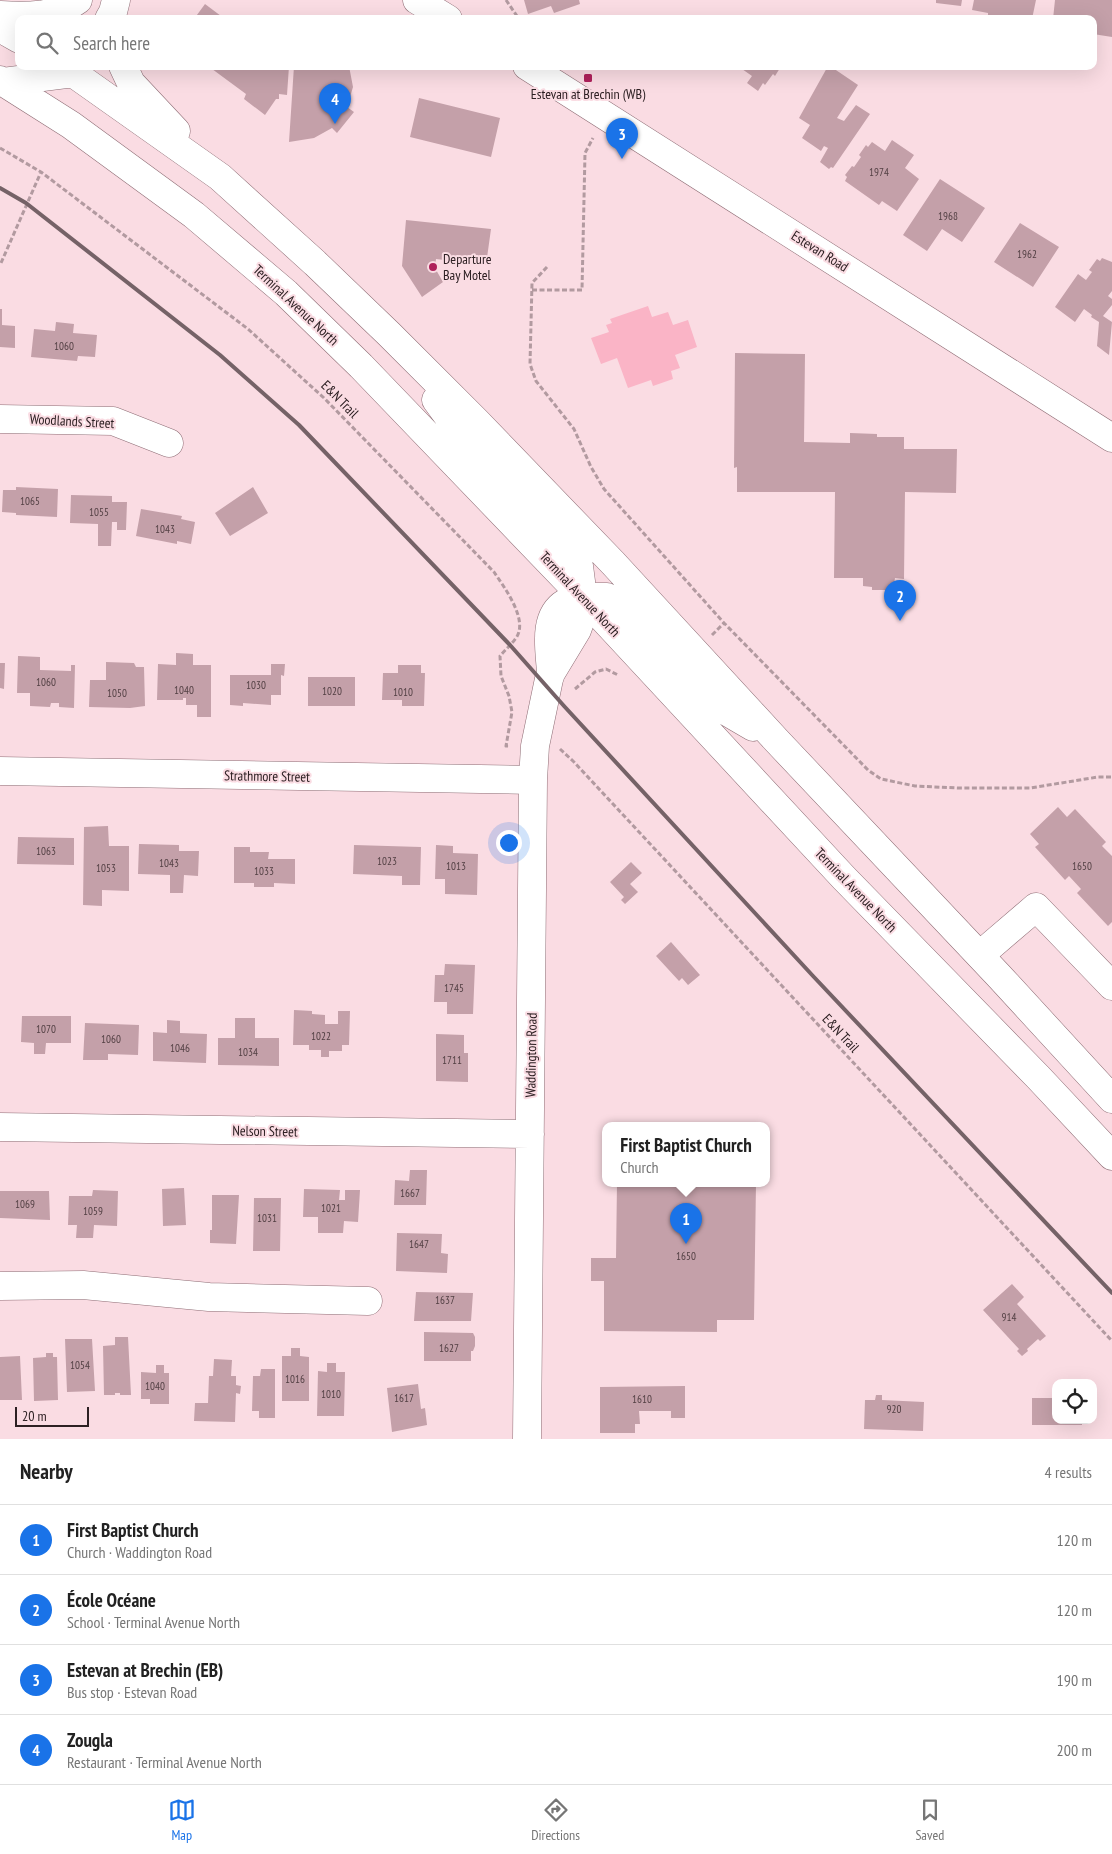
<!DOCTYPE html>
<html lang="en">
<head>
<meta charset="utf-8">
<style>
  :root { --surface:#fff; --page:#f2f2f2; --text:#222; --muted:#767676; --line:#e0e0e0; --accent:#1a73e8 }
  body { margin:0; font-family:"PT Sans Narrow",sans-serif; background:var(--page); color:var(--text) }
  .controls { position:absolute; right:15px; bottom:15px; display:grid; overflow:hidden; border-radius:10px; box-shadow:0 5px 20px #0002 }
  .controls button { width:45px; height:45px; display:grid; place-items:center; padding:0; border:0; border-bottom:1px solid var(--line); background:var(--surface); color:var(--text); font:25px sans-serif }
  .scale { position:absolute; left:15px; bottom:12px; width:74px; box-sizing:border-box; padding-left:5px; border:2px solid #2d2023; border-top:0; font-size:14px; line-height:18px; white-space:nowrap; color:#2d2023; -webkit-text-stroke:4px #fadce3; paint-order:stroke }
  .you { position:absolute; left:508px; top:842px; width:18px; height:18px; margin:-12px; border:4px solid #fff; border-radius:50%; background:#1a73e8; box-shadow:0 0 0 8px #1a73e833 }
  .badge { display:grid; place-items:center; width:32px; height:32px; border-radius:50%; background:var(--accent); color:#fff; font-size:16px; font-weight:700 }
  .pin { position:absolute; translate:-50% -41px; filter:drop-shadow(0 1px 2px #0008) }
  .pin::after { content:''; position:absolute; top:26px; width:18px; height:15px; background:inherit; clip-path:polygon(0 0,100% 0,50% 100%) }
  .popup { position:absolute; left:602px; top:1122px; width:168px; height:65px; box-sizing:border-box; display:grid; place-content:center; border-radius:10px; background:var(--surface); filter:drop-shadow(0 1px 4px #0005); font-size:16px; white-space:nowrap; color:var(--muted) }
  .popup b { font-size:19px; color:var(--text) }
  .popup::after { content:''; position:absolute; left:50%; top:100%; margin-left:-10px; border:10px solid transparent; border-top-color:var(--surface) }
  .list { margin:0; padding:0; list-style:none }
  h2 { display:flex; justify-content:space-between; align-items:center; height:65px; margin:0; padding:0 20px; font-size:21px }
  h2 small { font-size:16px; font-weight:400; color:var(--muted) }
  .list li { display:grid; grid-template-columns:32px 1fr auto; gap:15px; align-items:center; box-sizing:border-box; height:70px; padding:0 20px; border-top:1px solid var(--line) }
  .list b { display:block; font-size:19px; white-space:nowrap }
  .list p { margin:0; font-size:16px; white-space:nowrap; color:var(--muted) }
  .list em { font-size:16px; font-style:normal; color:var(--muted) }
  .icon { flex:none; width:28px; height:28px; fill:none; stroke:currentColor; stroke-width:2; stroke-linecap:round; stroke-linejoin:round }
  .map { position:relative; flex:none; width:1112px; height:1439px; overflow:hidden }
  .search { position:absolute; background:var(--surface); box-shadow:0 5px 20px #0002; left:15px; right:15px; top:15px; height:55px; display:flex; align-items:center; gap:12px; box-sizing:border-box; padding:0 18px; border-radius:10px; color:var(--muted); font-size:19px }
  .sheet { height:345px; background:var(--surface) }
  nav { display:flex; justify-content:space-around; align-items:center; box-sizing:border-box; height:70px; border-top:1px solid var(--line); background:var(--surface); font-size:14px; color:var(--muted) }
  nav a { display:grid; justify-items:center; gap:2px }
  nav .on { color:var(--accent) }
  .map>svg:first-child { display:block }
  .green { fill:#fab4c6 }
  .building { fill:#c4a0a9 }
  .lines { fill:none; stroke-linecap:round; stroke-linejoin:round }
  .minor-casing { stroke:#8e6d75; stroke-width:29 }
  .major-casing { stroke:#8e6d75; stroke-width:29 }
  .path { stroke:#b29aa0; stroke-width:3; stroke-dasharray:5 2.5; stroke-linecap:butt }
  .minor { stroke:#fff; stroke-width:28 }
  .major { stroke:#fff; stroke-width:28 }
  .rail { stroke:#756267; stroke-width:4 }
  .poi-dot { fill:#af215b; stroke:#fadce3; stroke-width:2 }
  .labels { text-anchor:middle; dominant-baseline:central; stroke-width:4; stroke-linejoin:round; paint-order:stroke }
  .number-label { font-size:11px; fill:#534044 }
  .poi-label { font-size:14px; fill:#2d2023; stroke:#fadce3 }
  .street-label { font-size:14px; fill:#2d2023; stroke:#fadce3 }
</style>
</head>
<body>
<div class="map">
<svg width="1112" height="1439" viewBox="0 0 1112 1439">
  <rect width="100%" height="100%" fill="#fadce3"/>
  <!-- green -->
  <path class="green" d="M648 306 652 317 668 312 673 325 688 320 697 347 675 355 680 368 671 371 673 379 653 386 651 380 628 388 617 358 601 364 591 338 609 332 606 325 612 323 610 319Z"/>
  <!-- building -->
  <path class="building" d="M524 0H579L580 4 554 13 551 6 528 14Z
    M936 0H962L961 6 936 3Z
    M974 0H1036L1032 19H1009L988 15V13L972 10Z
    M1055 0H1112V37L1093 34V19H1053Z
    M205 4 225 19H194Z
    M208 66H289L287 95 279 94V99H276L265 115 244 99 246 94Z
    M294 66H349L353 87 347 107 354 112 337 133 332 128 314 138 289 142Z
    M743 66H777L780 68 775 76 773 74 765 85 763 83 758 91 747 83 752 76 742 69Z
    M828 66H830L858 85 837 118 844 121 856 105 870 114 833 168 831 167 829 169 820 162 828 148 824 146 821 151 802 138 810 125 799 118Z
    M419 98 500 118 491 157 410 137Z
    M892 140 914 155 905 168 919 179 897 211 882 201 879 205 845 181 847 177 845 175 852 166 854 167 861 157 859 155 866 145 868 147 872 142 885 151Z
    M940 179 985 208 962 242 942 229 927 251 903 235Z
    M406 220 491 229 486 265 436 259 435 268 443 282 422 297 402 266Z
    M1020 223 1059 247 1033 287 994 262Z
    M1102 258 1112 262V291L1108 296 1112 299V305L1103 316 1112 322 1109 355 1097 346 1099 322 1091 317 1092 315 1084 309 1075 322 1055 307 1078 274 1086 280 1092 272 1089 270 1097 259 1100 261Z
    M0 309H2V325L15 326V348L0 347Z
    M56 322 74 324 73 333 97 335 95 357 78 356 77 361 31 357 34 329 55 331Z
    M735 353 805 354 804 442 850 443V433L877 434V437H904V449H957L956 493 905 492 904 579 895 578 893 590H872V587L863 586V578H834L835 492H737V467L734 468Z
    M16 487 58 489 57 517 16 515V513L2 512 3 490H16Z
    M253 487 268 513 230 536 215 513Z
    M71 495 112 496V502H127L126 530H117V522H112L111 546H98V524L70 523Z
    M141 509 182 516 181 519 195 522 191 544 177 541V544L136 536Z
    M176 653 193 654V665H211V717H197V705H186V698H183V700H157L158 664 176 665Z
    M18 656 40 657V670L71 671V665H75L74 708 59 707V703H51L50 707 30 706V693H17Z
    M106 662 134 663 136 667H144L145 706 130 708 89 707 90 680H106Z
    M0 663H5L4 689 0 688Z
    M271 664H285L284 676 281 675V695H271V705L243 703V706L230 705V675H271Z
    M398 665H421V673H425L424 706H402V700H382L383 673H398Z
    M308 677H355V706H308Z
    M1058 807 1067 817 1075 809 1106 842 1102 846 1112 856V922L1108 926 1077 893 1081 889 1069 876 1065 880 1035 847 1039 844 1030 834Z
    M108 826 109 846H129V891L102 890V906L83 905 84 827Z
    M18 837 74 838V865L17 864Z
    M139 844 179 845V851H199L198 876 184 875 183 893H170V875L138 874Z
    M354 845 421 847 420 885H402V876L353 874Z
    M436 845 453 846V853L478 854 477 895 445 894V879H435Z
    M234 847H250V852H269L268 859H295V884L274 883V887H254V883H234Z
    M631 862 642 873 630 884 638 892 625 904 621 900 624 897 610 882Z
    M671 942 700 975 688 985 682 978 679 981 656 956Z
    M445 964 475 965 473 1014H447V1002H434L435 975H444Z
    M294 1010 312 1011V1014L325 1015V1024H338V1011H350L349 1045H342V1051H329V1057H321V1050H309V1045H293Z
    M22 1016H71V1043H46L45 1054H34V1043L21 1042Z
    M235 1018H255V1038H279V1066L218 1065V1038H235Z
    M167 1020 180 1021V1033L207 1034 206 1063 153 1061V1032L167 1033Z
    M85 1023 139 1025 138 1055 108 1054V1060H83Z
    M436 1034 464 1035V1053H468V1082L436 1081Z
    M410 1170H427L426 1205H394L395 1180 409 1181Z
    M617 1183H756L754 1320H717V1332L604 1331V1281H591V1258H616Z
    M184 1188 186 1225 163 1226 162 1189Z
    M304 1189 340 1190 339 1200H345V1190H360L358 1222 344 1221 343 1233H318V1217H303Z
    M93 1190 118 1191 117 1226 94 1225 93 1238H76L77 1225H68L69 1196H92Z
    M0 1191H49L50 1220 0 1218Z
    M212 1195H239L236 1244 210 1243V1230H212Z
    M254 1198H281L280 1251H253Z
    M397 1233 442 1234 441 1253 448 1254 447 1273 396 1271Z
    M1012 1284 1024 1297 1017 1304 1046 1336 1040 1341 1038 1339 1027 1349 1028 1351 1022 1356 1017 1351 1019 1349 983 1310Z
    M416 1292 473 1293 471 1321H414Z
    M424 1332 473 1333 475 1337V1346L473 1351H471V1361H424Z
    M115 1337H128L131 1395H120V1393H115V1395H104L103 1346 115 1345Z
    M65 1339H92L95 1391 67 1392Z
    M291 1348H300V1356L309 1357V1401H282V1356H291Z
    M46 1353H53V1357H57L58 1400 34 1401 33 1358 46 1357Z
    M20 1356 22 1400H0V1357Z
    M214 1359 232 1360 231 1376H236V1385L241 1386 240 1394 236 1393 235 1422 194 1421 195 1403H208L209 1376H213Z
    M327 1363H336V1372H345L344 1416H317L318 1371 327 1372Z
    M156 1365H164V1373H169V1404H150V1399H141V1372L156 1373Z
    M261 1369H275V1418H259V1411H252L253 1376H260Z
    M418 1384 421 1409 425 1408 427 1425 392 1432 387 1388Z
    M685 1386V1418H671V1411H639L640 1424H635V1433H600V1387Z
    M876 1395H882V1400L924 1402 923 1431 864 1429 865 1400H875Z
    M1032 1398H1056V1420H1082V1425H1032Z"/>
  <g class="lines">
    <!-- minor casing -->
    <g class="minor-casing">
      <path id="minor" d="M417 0 448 19
        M527 66 1112 438
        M0 419 113 421 169 443
        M0 771 533 780
        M980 955 1036 907 1112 986
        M0 1127 530 1134
        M0 1286 83 1285 209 1297 368 1301
        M527 1439 533 780 535 746 549 679 551 673 577 630 582 616 583 597C577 599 570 600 565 603 542 617 550 651 551 673"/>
    </g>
    <!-- major casing -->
    <g class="major-casing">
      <path id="major" d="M0 15C26 17 56 17 78 0
        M109 19 113 12 116 0
        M0 28 19 39
        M63 66 220 177 315 263 389 334 476 421 613 563 777 741 999 976 1112 1099
        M123 66 131 83 176 131
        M0 80 71 125 194 215 286 293 361 366 583 597 844 878 1038 1077 1112 1156
        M3 82 74 73 78 66
        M436 400 461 434 563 544 579 566 583 597
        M583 597H607L632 613 717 706 753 727"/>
    </g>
    <!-- path -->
    <path class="path" d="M506 0 519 19
      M0 148 41 172 248 329 324 398 494 572C504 587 529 620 516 638 511 645 505 650 500 656L501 676 509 696 512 712 506 746H509
      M1 263 41 172
      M547 267 532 283 530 364 536 381 574 429 591 467 604 489 724 623 868 770 881 779 915 786 958 788H1030L1098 777H1112
      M532 290H582L585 153 593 138
      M712 635 724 623
      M575 689 595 672 606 669 618 675
      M560 749 574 762 1112 1341"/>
    <!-- minor -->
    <use href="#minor" class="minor"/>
    <!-- major -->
    <use href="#major" class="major"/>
    <!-- rail -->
    <path class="rail" d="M0 188 26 203 220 355 299 425 510 645 564 706 813 976 1112 1293"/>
  </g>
  <!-- markers -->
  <g class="poi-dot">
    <rect x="583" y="73" width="10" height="10" rx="2.5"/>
    <circle cx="433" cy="267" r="5"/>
  </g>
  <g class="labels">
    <!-- number labels -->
    <g class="number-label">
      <text x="879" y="172">1974</text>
      <text x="948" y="216">1968</text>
      <text x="1027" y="254">1962</text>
      <text x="64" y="346">1060</text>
      <text x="30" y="501">1065</text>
      <text x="99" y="512">1055</text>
      <text x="165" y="529">1043</text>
      <text x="46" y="682">1060</text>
      <text x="256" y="685">1030</text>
      <text x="184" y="690">1040</text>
      <text x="332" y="691">1020</text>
      <text x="403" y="692">1010</text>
      <text x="117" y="693">1050</text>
      <text x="46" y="851">1063</text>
      <text x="387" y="861">1023</text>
      <text x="169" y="863">1043</text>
      <text x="456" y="866">1013</text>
      <text x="1082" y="866">1650</text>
      <text x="106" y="868">1053</text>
      <text x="264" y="871">1033</text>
      <text x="454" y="988">1745</text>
      <text x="46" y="1029">1070</text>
      <text x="321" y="1036">1022</text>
      <text x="111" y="1039">1060</text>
      <text x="180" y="1048">1046</text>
      <text x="248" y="1052">1034</text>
      <text x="452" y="1060">1711</text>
      <text x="410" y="1193">1667</text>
      <text x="25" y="1204">1069</text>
      <text x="331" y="1208">1021</text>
      <text x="93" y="1211">1059</text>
      <text x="267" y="1218">1031</text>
      <text x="419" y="1244">1647</text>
      <text x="686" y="1256">1650</text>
      <text x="445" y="1300">1637</text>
      <text x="1009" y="1317">914</text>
      <text x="449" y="1348">1627</text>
      <text x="80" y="1365">1054</text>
      <text x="295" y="1379">1016</text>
      <text x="155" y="1386">1040</text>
      <text x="331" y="1394">1010</text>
      <text x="404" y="1398">1617</text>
      <text x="642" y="1399">1610</text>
      <text x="894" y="1409">920</text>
    </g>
    <!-- poi labels -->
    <g class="poi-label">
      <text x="588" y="94">Estevan at Brechin (WB)</text>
      <text x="443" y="259" text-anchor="start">Departure<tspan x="443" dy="16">Bay Motel</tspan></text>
    </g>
    <!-- street labels -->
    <g class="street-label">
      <text transform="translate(820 251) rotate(32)">Estevan Road</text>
      <text transform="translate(296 305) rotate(43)">Terminal Avenue North</text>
      <text transform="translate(340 399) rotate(45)">E&amp;N Trail</text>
      <text transform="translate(72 421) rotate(3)">Woodlands Street</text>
      <text transform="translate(580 594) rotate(47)">Terminal Avenue North</text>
      <text transform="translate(267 776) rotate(1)">Strathmore Street</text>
      <text transform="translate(856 890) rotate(46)">Terminal Avenue North</text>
      <text transform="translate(841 1033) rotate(47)">E&amp;N Trail</text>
      <text transform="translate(531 1055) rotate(-89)">Waddington Road</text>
      <text transform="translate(265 1131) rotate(1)">Nelson Street</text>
    </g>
  </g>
</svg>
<div class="controls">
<button><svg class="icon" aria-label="locate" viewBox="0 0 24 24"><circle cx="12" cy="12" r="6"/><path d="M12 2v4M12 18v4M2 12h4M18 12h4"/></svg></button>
</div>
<div class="scale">20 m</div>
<div class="you"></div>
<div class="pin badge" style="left:686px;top:1244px">1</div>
<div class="popup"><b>First Baptist Church</b>Church</div>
<div class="pin badge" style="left:900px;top:621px">2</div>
<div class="pin badge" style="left:622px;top:159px">3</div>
<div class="pin badge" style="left:335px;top:124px">4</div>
<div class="search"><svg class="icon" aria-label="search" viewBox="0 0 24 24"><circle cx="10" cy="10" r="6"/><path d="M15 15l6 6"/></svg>Search here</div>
</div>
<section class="sheet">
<h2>Nearby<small>4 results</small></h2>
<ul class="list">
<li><span class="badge">1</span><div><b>First Baptist Church</b><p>Church · Waddington Road</p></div><em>120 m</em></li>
<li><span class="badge">2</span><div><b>École Océane</b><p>School · Terminal Avenue North</p></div><em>120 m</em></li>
<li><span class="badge">3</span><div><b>Estevan at Brechin (EB)</b><p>Bus stop · Estevan Road</p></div><em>190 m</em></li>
<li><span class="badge">4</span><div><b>Zougla</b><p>Restaurant · Terminal Avenue North</p></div><em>200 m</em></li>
</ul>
</section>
<nav>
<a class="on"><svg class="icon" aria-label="map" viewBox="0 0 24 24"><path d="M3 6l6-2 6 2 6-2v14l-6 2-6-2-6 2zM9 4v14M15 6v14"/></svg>Map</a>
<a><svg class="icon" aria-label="directions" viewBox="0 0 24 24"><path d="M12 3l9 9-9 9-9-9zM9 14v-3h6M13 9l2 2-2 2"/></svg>Directions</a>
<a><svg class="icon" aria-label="saved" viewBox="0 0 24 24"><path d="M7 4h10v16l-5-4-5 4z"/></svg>Saved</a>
</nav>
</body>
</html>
